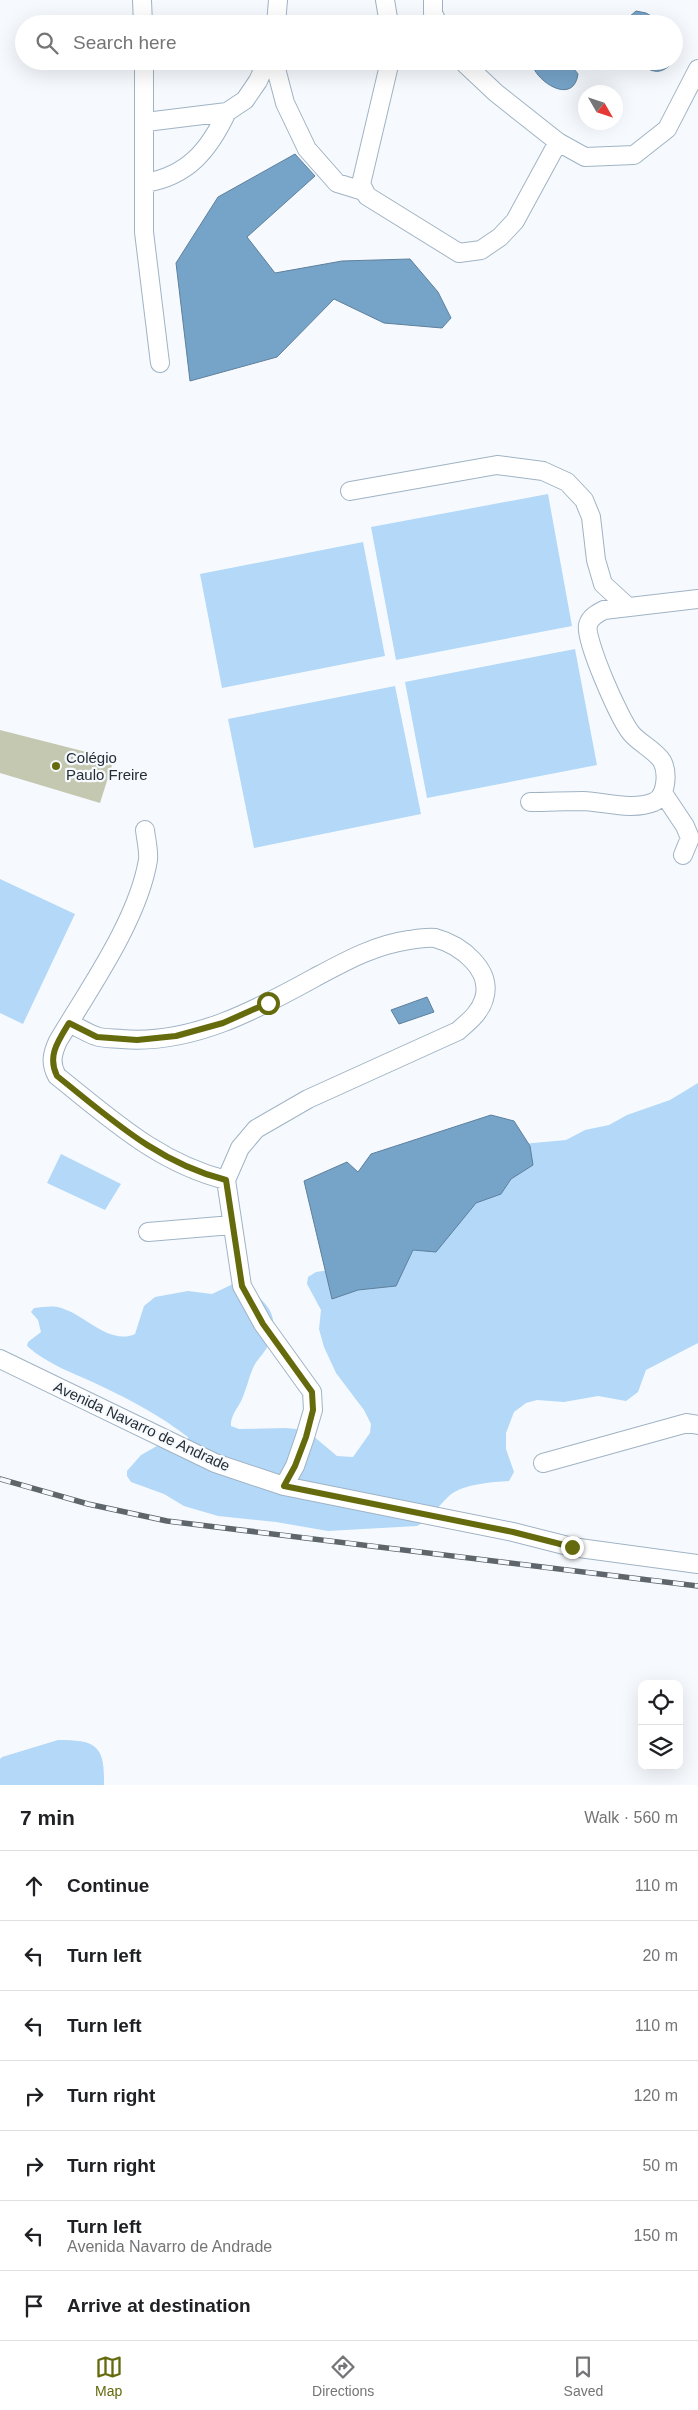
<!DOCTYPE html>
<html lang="en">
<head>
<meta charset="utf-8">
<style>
  :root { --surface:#fff; --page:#f2f2f2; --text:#202124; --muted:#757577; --line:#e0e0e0; --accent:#656a0c }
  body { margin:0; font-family:Arial,sans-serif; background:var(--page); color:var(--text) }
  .controls { position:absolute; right:15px; bottom:15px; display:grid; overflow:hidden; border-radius:10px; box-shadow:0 5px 20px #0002 }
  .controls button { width:45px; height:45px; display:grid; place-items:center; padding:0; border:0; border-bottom:1px solid var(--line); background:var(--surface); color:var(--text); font:25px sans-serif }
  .compass { position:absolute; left:578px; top:85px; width:45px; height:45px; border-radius:50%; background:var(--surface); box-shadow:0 5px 20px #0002; rotate:129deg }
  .stop { position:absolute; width:15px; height:15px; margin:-11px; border:4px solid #656a0c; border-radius:50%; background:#fff }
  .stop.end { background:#656a0c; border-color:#fff; box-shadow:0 1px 5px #0008 }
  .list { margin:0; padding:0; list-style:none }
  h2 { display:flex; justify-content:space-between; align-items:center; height:65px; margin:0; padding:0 20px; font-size:21px }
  h2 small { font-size:16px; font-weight:400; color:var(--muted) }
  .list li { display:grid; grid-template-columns:32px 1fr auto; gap:15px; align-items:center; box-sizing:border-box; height:70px; padding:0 20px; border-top:1px solid var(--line) }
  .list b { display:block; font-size:19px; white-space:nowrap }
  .list p { margin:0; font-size:16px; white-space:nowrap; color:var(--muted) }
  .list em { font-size:16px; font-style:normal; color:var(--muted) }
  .icon { flex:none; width:28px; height:28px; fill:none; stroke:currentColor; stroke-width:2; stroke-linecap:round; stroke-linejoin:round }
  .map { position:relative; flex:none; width:698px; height:1785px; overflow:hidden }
  .search { position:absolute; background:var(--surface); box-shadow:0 5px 20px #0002; left:15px; right:15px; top:15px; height:55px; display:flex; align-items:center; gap:12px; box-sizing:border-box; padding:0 18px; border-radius:28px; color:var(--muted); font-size:19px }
  .sheet { height:555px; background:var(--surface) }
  nav { display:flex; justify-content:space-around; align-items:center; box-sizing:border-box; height:70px; border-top:1px solid var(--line); background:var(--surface); font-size:14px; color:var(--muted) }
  nav a { display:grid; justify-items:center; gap:2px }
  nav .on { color:var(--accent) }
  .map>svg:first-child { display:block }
  .green { fill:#b3d8f8 }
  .water { fill:#76a3c8; stroke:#5e809c }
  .building { fill:#c5c8b1 }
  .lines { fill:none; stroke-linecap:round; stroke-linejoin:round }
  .minor-casing { stroke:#a0b3c4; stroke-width:20 }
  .minor { stroke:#fff; stroke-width:18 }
  .rail-casing { stroke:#5e656b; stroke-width:5.5 }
  .rail { stroke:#f6fafe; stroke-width:4; stroke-dasharray:11; stroke-linecap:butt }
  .route { stroke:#656a0c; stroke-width:6 }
  .poi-dot { fill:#656a0c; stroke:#f6fafe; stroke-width:2 }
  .labels { text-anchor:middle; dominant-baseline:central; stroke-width:4.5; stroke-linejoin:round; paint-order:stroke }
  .poi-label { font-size:15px; fill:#262e35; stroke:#f6fafe; text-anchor:start }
  .street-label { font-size:15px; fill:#262e35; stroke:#f6fafe }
</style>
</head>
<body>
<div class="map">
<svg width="698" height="1785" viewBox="0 0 698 1785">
  <rect width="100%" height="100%" fill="#f6fafe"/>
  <!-- green -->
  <path class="green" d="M548 494 572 626 396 660 371 527Z
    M363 542 385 656 222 688 200 574Z
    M575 649 597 765 427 798 405 682Z
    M395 686 421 814 254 848 228 719Z
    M0 879 75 914 23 1024 0 1013Z
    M698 1083V1343L646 1370 638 1392 626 1401 598 1396 564 1402 537 1400 526 1403 514 1412 506 1433V1449L514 1472 509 1481C492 1482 462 1484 449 1496 437 1507 431 1519 417 1526L328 1531 276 1522 218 1516 184 1506 164 1494 131 1482 127 1476V1471L141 1455 157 1446 183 1443 188 1440V1437C162 1417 131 1400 101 1386 76 1374 48 1365 27 1346L28 1342 41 1332 38 1320 31 1312 34 1308C45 1307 54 1305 64 1309 87 1317 110 1345 135 1334L144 1306 155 1297 188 1291 212 1294 233 1284 243 1283C264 1302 282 1312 269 1343 266 1352 258 1358 254 1366 249 1376 247 1388 242 1399 238 1408 230 1416 231 1426L239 1429 286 1428 306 1430 337 1456 353 1457 370 1433 371 1424 364 1410 336 1373 324 1347 319 1329 321 1310 307 1284 308 1277 316 1272 348 1267 522 1144 566 1140 585 1130 609 1125 627 1115 670 1100Z
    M61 1154 121 1184 105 1210 47 1183Z
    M58 1740C96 1740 105 1745 104 1785H0V1759L2 1757Z"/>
  <!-- water -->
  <path class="water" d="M636 11 646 13 665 24H627L629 17Z
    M536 61C553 61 567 58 578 74 574 103 543 86 534 69Z
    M634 61H674C659 78 651 71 634 61Z
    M295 154 315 176 247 237 275 273 342 261 410 259 438 292 451 318 442 328 384 323 334 299 277 357 190 381 176 263 218 197Z
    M427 997 434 1012 399 1024 391 1010Z
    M491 1115 514 1121 530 1146 533 1165 511 1179 501 1194 476 1203 436 1252 413 1250 396 1286 358 1290 332 1299 304 1181 347 1162 358 1172 371 1154Z"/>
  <!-- building -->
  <path class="building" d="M0 730 114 759 100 803 0 773Z"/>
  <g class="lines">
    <!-- minor casing -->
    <g class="minor-casing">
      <path id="minor" d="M142 0 143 24
        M385 0 389 24
        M433 0V13L438 24
        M276 24 278 0
        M144 61V232L160 363
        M274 61 285 103 307 149 337 183 363 191
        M390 61 361 184 367 196 459 253 481 250 500 237 515 221 558 142
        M462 61 496 93 558 142 585 157 634 155 667 129 698 69
        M146 122 227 112 245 100 258 81 267 61
        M145 183C188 176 209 150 227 112
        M350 491 497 465 543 471 567 482 584 500 591 517 596 560 603 584 627 606
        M663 793 685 826 690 838 683 855
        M530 802C548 802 565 801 583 801 606 802 632 811 654 802 667 796 668 772 662 761 655 750 639 743 631 733 620 720 584 639 588 625 590 617 598 613 604 610L698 599
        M145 830C146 839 149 851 148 860 138 920 89 989 58 1041 52 1054 50 1063 57 1076 111 1119 158 1163 226 1180L242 1286 263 1324 312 1392 313 1410 305 1437 295 1466 284 1486
        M69 1023C78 1027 87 1033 96 1036 104 1039 114 1038 122 1039 191 1045 256 1010 314 978 344 962 374 945 409 940 416 939 427 937 435 938 461 945 493 970 484 999 480 1013 468 1022 458 1031L308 1099 256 1129 240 1148 226 1180
        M148 1232 232 1225
        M0 1359 215 1463 284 1486 513 1532 572 1547 698 1564
        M543 1463 687 1423 698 1425"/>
    </g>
    <!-- minor -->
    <use href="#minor" class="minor"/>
    <!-- rail casing -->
    <g class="rail-casing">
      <path id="rail" d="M0 1479 88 1504 167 1521 698 1586"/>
    </g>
    <!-- rail -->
    <use href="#rail" class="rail"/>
  </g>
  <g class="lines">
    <!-- route -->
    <path class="route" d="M268 1003 223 1023 176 1036 137 1040 97 1037 69 1023C58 1041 47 1056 57 1076 111 1119 158 1163 226 1180L242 1286 263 1324 312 1392 313 1410 306 1437 295 1466 284 1486 513 1532 572 1547"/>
  </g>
  <!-- markers -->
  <circle class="poi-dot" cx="56" cy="766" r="5"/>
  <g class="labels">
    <!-- poi labels -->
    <g class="poi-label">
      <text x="66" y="757">Colégio<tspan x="66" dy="17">Paulo Freire</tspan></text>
    </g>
    <!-- street labels -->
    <g class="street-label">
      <text transform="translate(142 1426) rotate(25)">Avenida Navarro de Andrade</text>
    </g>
  </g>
</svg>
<div class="controls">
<button><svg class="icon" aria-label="locate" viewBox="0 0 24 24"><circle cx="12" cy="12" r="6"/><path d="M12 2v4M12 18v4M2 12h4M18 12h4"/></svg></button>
<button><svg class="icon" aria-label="layers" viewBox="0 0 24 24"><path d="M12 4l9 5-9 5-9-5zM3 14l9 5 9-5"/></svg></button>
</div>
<svg class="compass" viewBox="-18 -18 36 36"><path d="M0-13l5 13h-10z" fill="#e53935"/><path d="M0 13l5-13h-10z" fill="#757577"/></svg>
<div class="stop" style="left:268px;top:1003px"></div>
<div class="stop end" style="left:572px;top:1547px"></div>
<div class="search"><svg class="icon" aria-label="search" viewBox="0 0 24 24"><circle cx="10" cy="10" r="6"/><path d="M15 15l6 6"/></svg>Search here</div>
</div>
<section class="sheet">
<h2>7 min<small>Walk · 560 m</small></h2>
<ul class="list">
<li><svg class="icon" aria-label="ahead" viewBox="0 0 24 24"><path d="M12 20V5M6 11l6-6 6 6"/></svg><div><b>Continue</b></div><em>110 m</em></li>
<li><svg class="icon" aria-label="left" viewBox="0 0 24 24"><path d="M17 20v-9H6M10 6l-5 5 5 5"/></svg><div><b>Turn left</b></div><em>20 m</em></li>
<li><svg class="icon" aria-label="left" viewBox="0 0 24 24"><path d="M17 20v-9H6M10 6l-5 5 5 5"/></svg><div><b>Turn left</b></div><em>110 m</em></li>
<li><svg class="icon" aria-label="right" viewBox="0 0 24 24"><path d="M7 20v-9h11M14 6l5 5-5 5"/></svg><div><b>Turn right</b></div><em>120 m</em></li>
<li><svg class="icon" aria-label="right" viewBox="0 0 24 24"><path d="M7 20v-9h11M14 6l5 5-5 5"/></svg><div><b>Turn right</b></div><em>50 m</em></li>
<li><svg class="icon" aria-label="left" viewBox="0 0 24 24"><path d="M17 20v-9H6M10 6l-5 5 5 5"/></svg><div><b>Turn left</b><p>Avenida Navarro de Andrade</p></div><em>150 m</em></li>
<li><svg class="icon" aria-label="arrive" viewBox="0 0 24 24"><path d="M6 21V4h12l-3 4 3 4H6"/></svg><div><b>Arrive at destination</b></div></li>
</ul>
</section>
<nav>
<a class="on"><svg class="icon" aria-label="map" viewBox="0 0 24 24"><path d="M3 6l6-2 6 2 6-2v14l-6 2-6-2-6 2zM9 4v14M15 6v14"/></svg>Map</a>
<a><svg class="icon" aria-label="directions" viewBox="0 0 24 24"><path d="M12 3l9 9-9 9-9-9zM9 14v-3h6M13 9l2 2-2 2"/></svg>Directions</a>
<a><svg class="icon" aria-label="saved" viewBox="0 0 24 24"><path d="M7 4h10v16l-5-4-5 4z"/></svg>Saved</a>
</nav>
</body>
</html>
